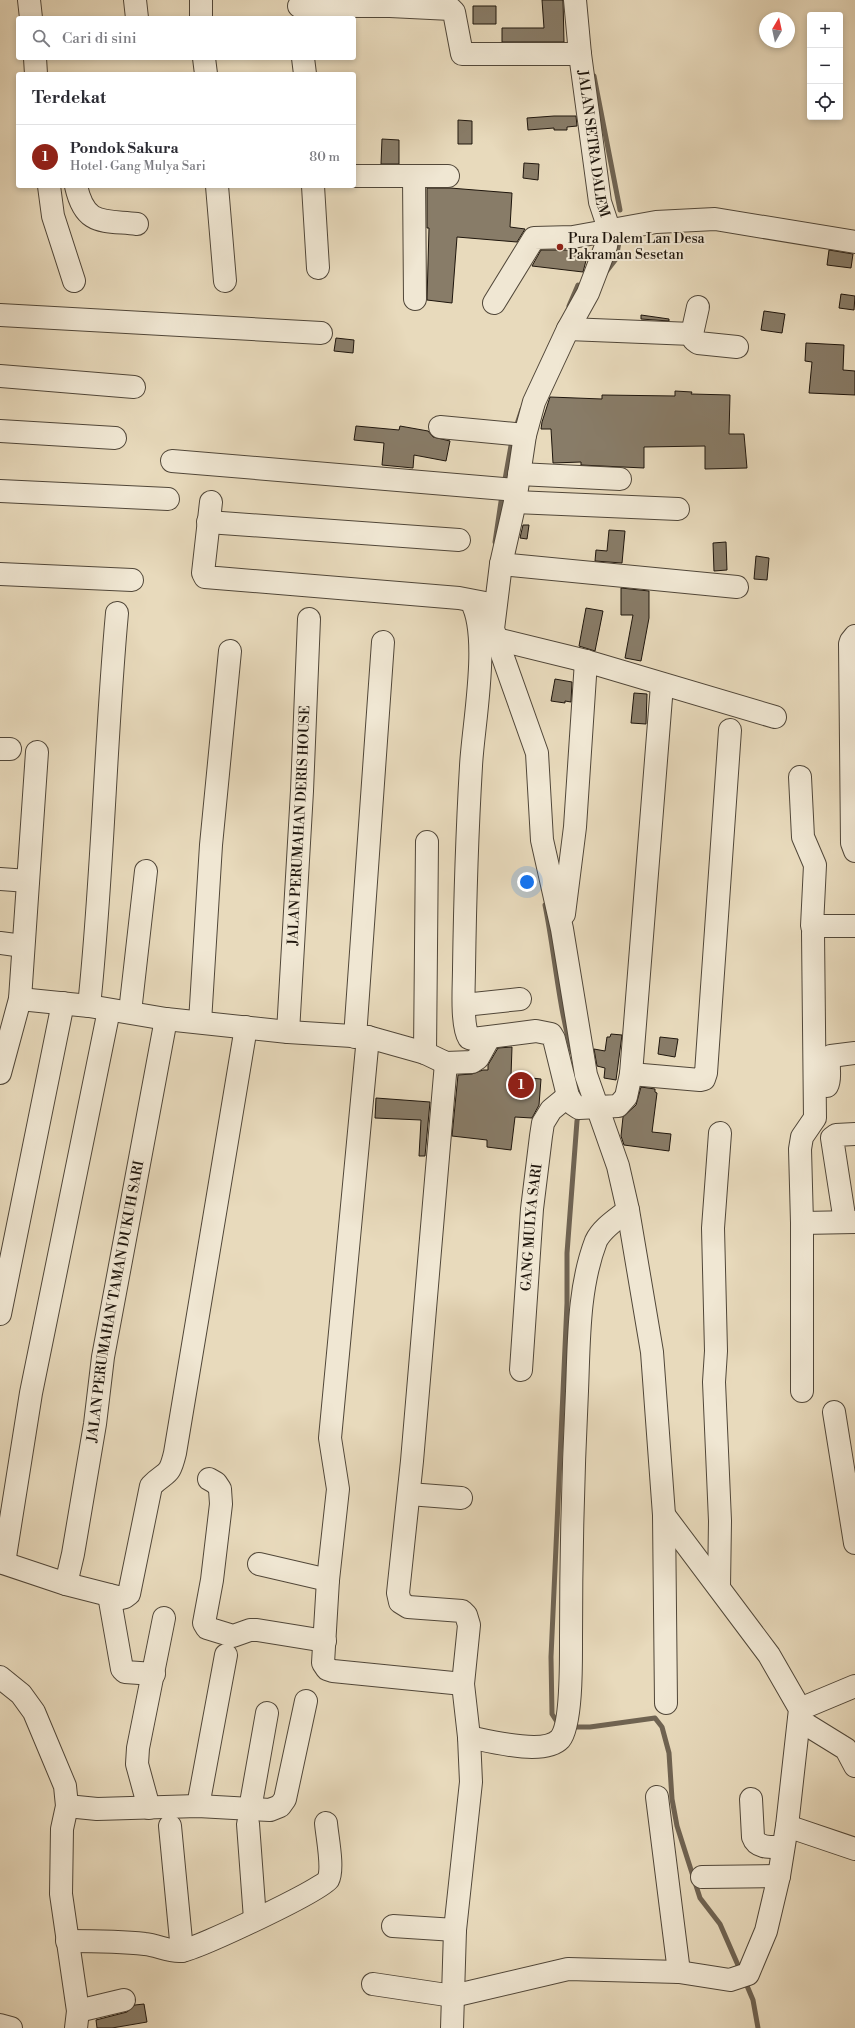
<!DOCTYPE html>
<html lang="id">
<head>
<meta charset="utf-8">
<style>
  :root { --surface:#fff; --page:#f2f2f3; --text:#2b2b33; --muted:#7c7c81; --line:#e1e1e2; --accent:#8f2418 }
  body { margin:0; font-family:"Libre Bodoni",serif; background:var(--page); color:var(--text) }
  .controls { position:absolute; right:12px; top:12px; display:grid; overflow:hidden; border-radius:4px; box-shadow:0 2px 6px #0003 }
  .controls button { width:36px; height:36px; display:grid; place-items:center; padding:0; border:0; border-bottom:1px solid var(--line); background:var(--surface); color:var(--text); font:20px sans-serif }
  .compass { position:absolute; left:759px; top:12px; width:36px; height:36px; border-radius:50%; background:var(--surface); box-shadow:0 2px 6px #0003; rotate:9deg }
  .you { position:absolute; left:527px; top:882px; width:14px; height:14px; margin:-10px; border:3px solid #fff; border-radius:50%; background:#1a73e8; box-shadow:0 0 0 6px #1a73e833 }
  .badge { display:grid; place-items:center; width:26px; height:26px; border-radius:50%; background:var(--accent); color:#fff; font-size:13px; font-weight:700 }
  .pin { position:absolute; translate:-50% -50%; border:2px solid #fff; box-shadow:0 1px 4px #0006 }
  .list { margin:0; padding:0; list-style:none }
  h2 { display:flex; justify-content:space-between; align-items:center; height:52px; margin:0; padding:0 16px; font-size:17px }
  h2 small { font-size:13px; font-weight:400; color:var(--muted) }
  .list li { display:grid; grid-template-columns:26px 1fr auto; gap:12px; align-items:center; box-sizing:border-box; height:64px; padding:0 16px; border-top:1px solid var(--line) }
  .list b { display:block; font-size:15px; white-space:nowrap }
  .list p { margin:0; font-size:13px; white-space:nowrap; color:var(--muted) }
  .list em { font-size:13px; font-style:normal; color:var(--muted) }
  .icon { flex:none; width:22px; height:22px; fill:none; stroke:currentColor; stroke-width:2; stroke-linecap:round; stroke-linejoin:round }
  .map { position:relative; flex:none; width:855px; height:2028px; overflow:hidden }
  .search { position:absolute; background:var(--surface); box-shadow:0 2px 6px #0003; left:16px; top:16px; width:340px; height:44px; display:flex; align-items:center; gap:10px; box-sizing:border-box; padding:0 14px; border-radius:4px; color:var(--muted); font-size:15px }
  .panel { position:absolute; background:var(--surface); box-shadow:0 2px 6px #0003; left:16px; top:72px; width:340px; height:116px; border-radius:4px }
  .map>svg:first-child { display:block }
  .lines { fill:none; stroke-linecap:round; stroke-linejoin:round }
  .stream { stroke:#6f6352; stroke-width:5 }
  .building { fill:#887c68; stroke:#1f160d }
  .minor-casing { stroke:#514739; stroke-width:24 }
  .minor { stroke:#f0e7d3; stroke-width:22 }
  .poi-dot { fill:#8f2418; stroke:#f0e7d3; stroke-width:1.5 }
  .labels { text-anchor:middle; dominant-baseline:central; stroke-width:4; stroke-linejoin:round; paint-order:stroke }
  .street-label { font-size:14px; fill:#1f160d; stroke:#f0e7d3 }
  .poi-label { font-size:14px; fill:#1f160d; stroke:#f0e7d3; text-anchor:start }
</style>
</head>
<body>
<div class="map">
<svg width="855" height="2028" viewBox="0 0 855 2028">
  <rect width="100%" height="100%" fill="#e8dabc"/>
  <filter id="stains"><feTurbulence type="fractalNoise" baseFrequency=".005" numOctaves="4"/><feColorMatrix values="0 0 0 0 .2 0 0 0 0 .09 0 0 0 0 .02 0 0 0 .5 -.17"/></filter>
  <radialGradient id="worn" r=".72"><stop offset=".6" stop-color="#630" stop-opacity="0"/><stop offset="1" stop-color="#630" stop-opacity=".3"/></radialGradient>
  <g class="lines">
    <!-- stream -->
    <path class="stream" d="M594 76 620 210
      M606 272 616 259 619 242
      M569 306 578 285
      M515 430 522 409
      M504 485 512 440
      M495 542 502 495
      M545 905C555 954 558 1004 572 1052
      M559 1725 552 1714 551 1657 567 1303V1253L577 1121 579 1112
      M571 1727H590L655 1718 662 1727 669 1753 672 1799 677 1826 700 1898 720 1924 741 1972
      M745 1981 753 2000 758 2028"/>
  </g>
  <!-- building -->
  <path class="building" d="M542 0H563L564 42H502V28H544Z
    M473 6H496V24H473Z
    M554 116H576L577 126 567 127V130H554V128L528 130 527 118Z
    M458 120 472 121V144H458Z
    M382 139 399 140V164H381Z
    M524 163 539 164 538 180 523 178Z
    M427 188H450L512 193 510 227 525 229 517 242 457 237 452 303 427 300 429 228H427Z
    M541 250H566L588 253 583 272 532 266Z
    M829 250 853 254 851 268 827 265Z
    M841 294 855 296 854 310 839 308Z
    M764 311 785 314 782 333 761 330Z
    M641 315 669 319V321L641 319Z
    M336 338 354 340 353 353 334 351Z
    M806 343 844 345 843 370 855 371V395L809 393 812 362 805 361Z
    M675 391 692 392 691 394 730 395 729 434H744L747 468 705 469V446L644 447V468L581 465V462L553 463 551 429H541L542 422 550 397 602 399V395L675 396Z
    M356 426 399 430 400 426 428 431 433 437 450 441 446 461 414 455 413 468 382 465 384 443 354 440Z
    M523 525H529L527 539 520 538Z
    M609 530 625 531 622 563 595 561 596 550 607 551Z
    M726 542 727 570 714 571 713 543Z
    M756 556 769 558 767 580 754 579Z
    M621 588 649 591V618L641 661 625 658 633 615H621Z
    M586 608 603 611 595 651 579 646Z
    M555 679 572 682 571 702 565 701V703L551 701Z
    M634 693 647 694 646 724 631 723Z
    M611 1034 622 1035 616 1080 604 1078 605 1068 597 1066 594 1049 605 1051 607 1037H610Z
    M660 1037 678 1039 675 1057 658 1054Z
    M512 1047 511 1076 541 1079 539 1105 532 1118 515 1117 511 1150 487 1147V1140L452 1136 458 1075 472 1074 483 1070H488V1065L498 1048Z
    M641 1087 655 1089V1092L657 1093 652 1132 671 1134 669 1151 624 1145 621 1136 623 1117 636 1105Z
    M376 1098 430 1102 425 1156H419L421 1120 375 1118Z
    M144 2004 147 2022 112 2028H97L96 2020 127 2012 135 2005Z"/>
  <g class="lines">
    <!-- minor casing -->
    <g class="minor-casing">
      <g id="minor">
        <path d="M29 0 31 18"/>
        <path d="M135 0 137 18"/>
        <path d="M201 0V18"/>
        <path id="s1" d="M575 0 580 54 600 202 609 229 606 246 588 293 568 329 534 402 525 435 515 502 501 564 493 629 537 753 542 840 562 929 586 1075 618 1166 628 1210 652 1352 664 1515 666 1703"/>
        <path d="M299 6H390L451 9 454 12 462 54H580"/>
        <path d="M35 58 36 74"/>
        <path d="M204 58 206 74"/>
        <path d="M303 58 305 74"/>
        <path d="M354 176H448"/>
        <path d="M414 177 415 299"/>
        <path d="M49 186 53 216 74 281"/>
        <path d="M76 186C85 226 102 220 137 224"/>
        <path d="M217 186 225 281"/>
        <path d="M313 186 318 268"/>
        <path d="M494 303 534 238 573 237 656 222 715 219 855 242"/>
        <path d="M698 307 692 334 694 340 698 343 737 347"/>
        <path d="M0 315 321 333"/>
        <path d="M568 329 692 334"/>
        <path d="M0 376 134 387"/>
        <path d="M440 427 525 435"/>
        <path d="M0 431 115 438"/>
        <path d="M172 461 516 490"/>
        <path d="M519 474 620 479"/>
        <path d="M0 491 168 499"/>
        <path d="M211 502 203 573 205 577 459 598 485 603"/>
        <path d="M515 502 678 509"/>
        <path d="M208 522 459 540"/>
        <path d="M501 564 737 587"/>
        <path d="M0 574 132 580"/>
        <path d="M471 601C491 636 473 725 471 766 467 834 465 901 464 969 464 985 461 1025 469 1038L473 1039 536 1031 551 1034 554 1039 568 1096 573 1104 579 1108 618 1106 626 1097 631 1074 662 685"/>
        <path d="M855 636 851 641 850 644 852 843 855 851"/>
        <path d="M496 639 586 661 775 717"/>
        <path d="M0 749H10"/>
        <path d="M800 777 803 837 815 865 812 926H855"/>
        <path d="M0 879 28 881"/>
        <path d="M564 914 575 827 586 661"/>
        <path d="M0 943 23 946"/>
        <path d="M20 999 89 1006 166 1019 288 1032 368 1037 425 1053 446 1063 472 1062 478 1058 489 1038"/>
        <path d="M464 1005 520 999"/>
        <path d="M89 1006C103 875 105 744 117 613"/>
        <path d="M130 1012 146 871"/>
        <path d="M200 1022 211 845 230 651"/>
        <path id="s2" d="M288 1032 302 791 309 619"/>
        <path d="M355 1037 383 642"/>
        <path d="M368 1037 330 1438 338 1489 328 1580 323 1663 327 1669 333 1671 463 1684"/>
        <path d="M425 1053 427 842"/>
        <path d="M446 1063 412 1461 398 1593 400 1602 408 1607 462 1611 466 1615 469 1625 463 1684 469 1737 471 1782 455 1930 452 2028"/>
        <path d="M0 1073 20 999 37 752"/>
        <path d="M631 1074 700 1080 704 1079 706 1073 730 730"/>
        <path d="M827 1086C832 1077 826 1065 831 1056L855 1053"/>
        <path d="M845 1222 832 1138 836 1135 855 1134"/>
        <path d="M802 1223 855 1222"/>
        <path d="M0 1314 63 1003"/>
        <path id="s3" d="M521 1370 532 1209 541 1136 543 1123 551 1110 568 1096"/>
        <path d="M802 1391V1223L800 1149 802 1137 815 1118 813 933"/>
        <path d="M834 1412 855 1543"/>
        <path d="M209 1479 216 1483 220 1489 221 1504 212 1580 204 1623 207 1628 233 1636 250 1630H257L325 1641"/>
        <path d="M409 1494 461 1498"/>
        <path d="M0 1562 66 1584 121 1598 125 1597 129 1594 151 1486C167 1470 169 1478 175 1453L246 1027"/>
        <path d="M4 1563 31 1393 109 1010"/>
        <path d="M259 1564 328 1580"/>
        <path id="s4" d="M66 1584 73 1554 95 1424 103 1357 166 1019"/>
        <path d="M719 1587 720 1521 714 1382 716 1351 713 1228 720 1133"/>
        <path d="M109 1595 122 1669 125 1672 154 1674"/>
        <path d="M0 1677 21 1694 34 1712 65 1786 67 1806 62 1829 61 1894 78 2011 76 2028"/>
        <path d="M800 1709 855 1686"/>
        <path d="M799 1720 846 1749 855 1766"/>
        <path d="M469 1737C489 1741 544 1756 560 1739 572 1725 571 1658 571 1638 571 1555 573 1473 577 1391 579 1342 578 1288 596 1241 602 1228 617 1219 628 1210"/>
        <path d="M657 1797 679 1972"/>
        <path d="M751 1799 753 1837C757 1849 772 1847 783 1847"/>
        <path d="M67 1806 97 1809 198 1806 270 1810 280 1806 285 1799 306 1701"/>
        <path d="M198 1806 226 1655"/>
        <path d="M149 1808 137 1764 138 1748 164 1618"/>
        <path d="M250 1809 267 1713"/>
        <path d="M248 1824 255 1919"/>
        <path d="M170 1826 182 1951"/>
        <path d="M787 1826 855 1849"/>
        <path d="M702 1877 779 1876"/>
        <path d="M393 1926 455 1930"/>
        <path d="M67 1941C93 1941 119 1941 145 1944 157 1945 169 1952 181 1951 195 1950 324 1889 328 1880 334 1869 327 1836 326 1823"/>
        <path d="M373 1984 453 1996 568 1969 679 1972 730 1980 748 1974 766 1931 779 1876 787 1826 800 1709 769 1655 664 1515"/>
        <path d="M78 2011 124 2000"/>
        <path d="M0 2025 11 2028"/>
      </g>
    </g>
    <!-- minor -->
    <use href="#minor" class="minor"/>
  </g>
  <!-- markers -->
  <circle class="poi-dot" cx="560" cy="247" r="4"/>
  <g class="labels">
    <!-- street labels -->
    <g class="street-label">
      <text stroke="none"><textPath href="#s1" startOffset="145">JALAN SETRA DALEM</textPath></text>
      <text stroke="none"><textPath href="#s2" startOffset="207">JALAN PERUMAHAN DERIS HOUSE</textPath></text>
      <text stroke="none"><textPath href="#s3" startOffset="143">GANG MULYA SARI</textPath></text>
      <text stroke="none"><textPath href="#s4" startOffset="287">JALAN PERUMAHAN TAMAN DUKUH SARI</textPath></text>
    </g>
    <!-- poi labels -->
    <g class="poi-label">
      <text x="568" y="239">Pura Dalem Lan Desa<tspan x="568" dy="16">Pakraman Sesetan</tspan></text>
    </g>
  </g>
  <rect width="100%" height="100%" filter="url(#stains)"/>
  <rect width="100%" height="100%" fill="url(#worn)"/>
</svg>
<div class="controls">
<button>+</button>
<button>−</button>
<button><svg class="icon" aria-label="locate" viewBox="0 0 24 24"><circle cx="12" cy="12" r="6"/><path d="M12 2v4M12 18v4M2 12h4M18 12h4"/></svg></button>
</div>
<svg class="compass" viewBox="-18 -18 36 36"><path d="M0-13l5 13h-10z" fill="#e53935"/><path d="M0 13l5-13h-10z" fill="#7c7c81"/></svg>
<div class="you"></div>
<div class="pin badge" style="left:521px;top:1085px">1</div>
<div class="search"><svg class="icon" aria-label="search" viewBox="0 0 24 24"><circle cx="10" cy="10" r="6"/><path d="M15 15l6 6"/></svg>Cari di sini</div>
<section class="panel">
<h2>Terdekat<small></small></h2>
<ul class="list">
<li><span class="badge">1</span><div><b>Pondok Sakura</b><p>Hotel · Gang Mulya Sari</p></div><em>80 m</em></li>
</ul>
</section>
</div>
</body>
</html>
